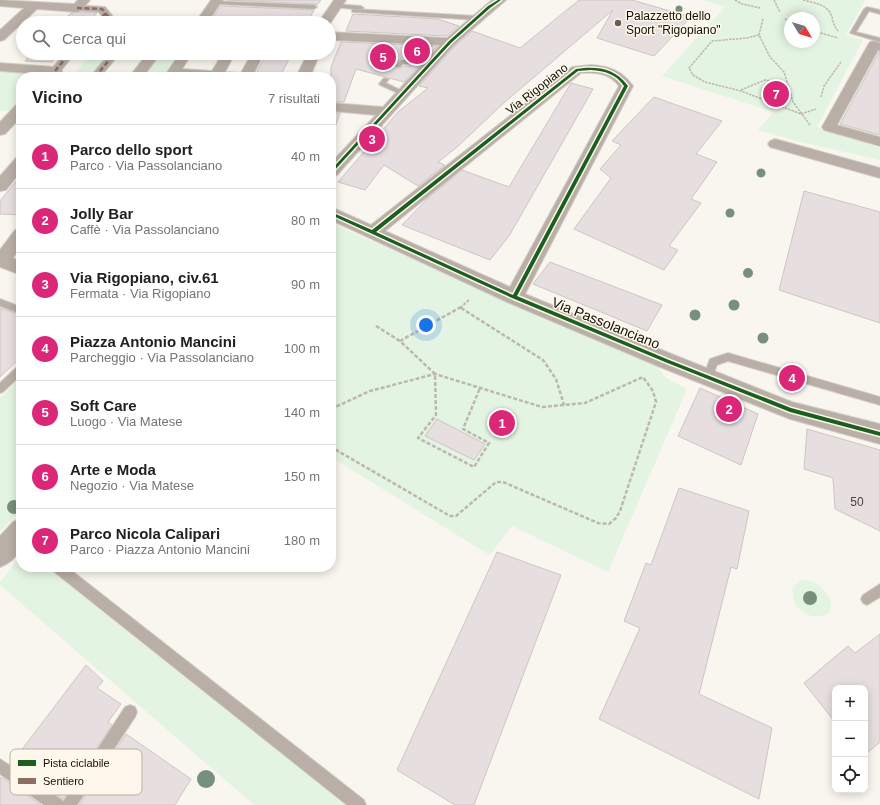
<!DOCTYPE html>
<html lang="it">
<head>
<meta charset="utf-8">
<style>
  :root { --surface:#fff; --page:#f6f6f6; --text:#202124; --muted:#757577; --line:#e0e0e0; --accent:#db2777 }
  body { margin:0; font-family:Helvetica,sans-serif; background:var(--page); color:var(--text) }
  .controls { position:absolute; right:12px; bottom:12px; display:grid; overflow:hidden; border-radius:8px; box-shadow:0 2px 10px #0003 }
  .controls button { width:36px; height:36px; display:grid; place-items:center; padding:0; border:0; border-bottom:1px solid var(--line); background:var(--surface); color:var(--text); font:20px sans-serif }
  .compass { position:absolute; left:784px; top:12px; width:36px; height:36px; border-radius:50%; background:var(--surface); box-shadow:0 2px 10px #0003; rotate:128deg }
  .you { position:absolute; left:426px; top:325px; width:14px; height:14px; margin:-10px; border:3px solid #fff; border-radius:50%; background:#1a73e8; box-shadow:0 0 0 6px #1a73e833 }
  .badge { display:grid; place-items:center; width:26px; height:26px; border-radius:50%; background:var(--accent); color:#fff; font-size:13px; font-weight:700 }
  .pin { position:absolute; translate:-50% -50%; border:2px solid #fff; box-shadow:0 1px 4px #0006 }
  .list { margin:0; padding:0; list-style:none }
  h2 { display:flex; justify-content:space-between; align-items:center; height:52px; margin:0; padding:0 16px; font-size:17px }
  h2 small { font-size:13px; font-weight:400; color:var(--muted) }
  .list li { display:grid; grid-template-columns:26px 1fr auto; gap:12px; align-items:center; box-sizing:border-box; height:64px; padding:0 16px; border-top:1px solid var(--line) }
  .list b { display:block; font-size:15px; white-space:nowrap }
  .list p { margin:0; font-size:13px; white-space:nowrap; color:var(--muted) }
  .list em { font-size:13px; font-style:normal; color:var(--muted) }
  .icon { flex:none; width:22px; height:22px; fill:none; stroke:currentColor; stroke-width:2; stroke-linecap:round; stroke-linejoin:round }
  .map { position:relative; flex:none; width:880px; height:805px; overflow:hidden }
  .search { position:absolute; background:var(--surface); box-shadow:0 2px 10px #0003; left:16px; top:16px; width:320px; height:44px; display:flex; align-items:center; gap:10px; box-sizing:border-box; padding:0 14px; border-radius:22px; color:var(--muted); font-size:15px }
  .panel { position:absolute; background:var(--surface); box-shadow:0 2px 10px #0003; left:16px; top:72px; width:320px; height:500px; border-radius:16px }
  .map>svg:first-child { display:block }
  .green { fill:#e4f4e2; fill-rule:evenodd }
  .building { fill:#e7dfdf; stroke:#cdc5c5 }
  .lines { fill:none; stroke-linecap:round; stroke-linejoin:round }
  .service-casing { stroke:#d3d0ca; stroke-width:2 }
  .pedestrian-casing { stroke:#d3d0ca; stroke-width:2 }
  .minor-casing { stroke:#d3d0ca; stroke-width:2 }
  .path-far2 { stroke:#beb7af; stroke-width:1.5; stroke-dasharray:2.5 1; stroke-linecap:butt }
  .path-far1 { stroke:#beb7af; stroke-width:2; stroke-dasharray:3 1.5; stroke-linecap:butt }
  .path { stroke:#beb7af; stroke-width:2.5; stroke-dasharray:4 2; stroke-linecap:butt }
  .service { fill:#baafa6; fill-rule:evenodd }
  .pedestrian { fill:#baafa6; fill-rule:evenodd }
  .minor { fill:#baafa6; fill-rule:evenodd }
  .quiet { stroke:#8d6e63; stroke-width:2.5; stroke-dasharray:5 2.5; stroke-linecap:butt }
  .cycleway-casing { stroke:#fdf8eb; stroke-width:3 }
  .cycleway { fill:#1b5e20; fill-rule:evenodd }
  .tree { fill:#77907b }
  .poi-dot { fill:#646056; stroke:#fdf8eb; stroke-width:1.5 }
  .labels { text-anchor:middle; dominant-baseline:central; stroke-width:3; stroke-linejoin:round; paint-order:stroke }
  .far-poi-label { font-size:12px; fill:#130f04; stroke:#fdf8eb; text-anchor:start }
  .far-street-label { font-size:12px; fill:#130f04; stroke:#fdf8eb }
  .number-label { font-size:12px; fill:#48433b }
  .street-label { font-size:14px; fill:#130f04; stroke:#fdf8eb }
  .key { fill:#fdf8eb; stroke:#b7b2a6; stroke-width:1 }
  .key-label { font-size:11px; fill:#130f04 }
</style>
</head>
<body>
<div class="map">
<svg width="880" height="805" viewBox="0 0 880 805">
  <rect width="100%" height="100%" fill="#f9f6ef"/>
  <!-- green -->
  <path class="green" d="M703 0H865L846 35 863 40 817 127 880 148V160L801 142 758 130 773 112 662 76 725 7ZM790 18H814V42H790Z
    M92 53H112L93 77H72Z
    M158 53H180L164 77H141Z
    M0 70 44 73 41 77H21V98L9 111H0Z
    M331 223 657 366 666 378 687 389 608 572 512 526 490 555 478 548 331 457Z
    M21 378V509L0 532V398Z
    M21 556V567H46L345 805H254L0 585V582Z
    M806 580C815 582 822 586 827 594 848 625 787 625 793 587L800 581Z"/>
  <!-- building -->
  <path class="building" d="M226 0H321L317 5 314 4Z
    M579 0H632L691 17 654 56 597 38 613 10 506 101 456 148 438 162 445 165 418 186 384 165 365 190 338 182 398 112 428 88 419 86 455 46 472 31 520 48Z
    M221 6 314 10 307 23H209Z
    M80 12 97 13 88 23H61L71 13Z
    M353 14 438 19 459 26 446 36 346 31Z
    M341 42 437 46 426 58H401L395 64 396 68H400L404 66H419L404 82 356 69 344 102H331V67Z
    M879 52H880V135L840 124Z
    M32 53H61L52 62 25 61Z
    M267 53H292L280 77H254Z
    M571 83 593 89 509 236 490 260 402 225 428 198 462 170 509 187Z
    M654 97 722 121 696 154 717 162 691 199 701 203 669 246 678 250 664 270 574 229 611 178 600 169 621 145 612 141Z
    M331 113H340L334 130H331Z
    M21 175V215L0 214V201Z
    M804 191 880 212V323L779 290Z
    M550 262 662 305 647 331 533 284Z
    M0 308 21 315V357L0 377Z
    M700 388 758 414 741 465 678 436Z
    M437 419 485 444 474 460 425 436Z
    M807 429 880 450V531L835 509 833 478 804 469Z
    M679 488 749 511 737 569 731 567 699 694 772 728 759 799 599 719 640 628 624 621 646 563 651 565Z
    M497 552 561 575 474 805H455L397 770Z
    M880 634V742L865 755V688H835V722L804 683 848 646 855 653Z
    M86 665 103 681 97 688 121 704 108 722 112 725 63 799 11 764Z
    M126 734 191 779 175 805H79Z
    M1 777 41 805H0V779Z"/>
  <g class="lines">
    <!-- service casing -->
    <g class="service-casing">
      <path id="service" d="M213 1 314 5 317 7 314 9 215 4 212 2Z
        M336 4 361 6 364 8 361 10 334 7 333 6Z
        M867 7 880 10V14L869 11 856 32 880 38V42L850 33 864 9Z
        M354 9 477 16 480 18 477 20 352 12V10Z
        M401 60H431L434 62 431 64H403L400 67H396V65Z
        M384 78 389 79 386 83 404 92V94H400L380 85 379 84Z
        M0 299 21 307V314L0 306Z
        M728 353 880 397V405L728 361 717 365 711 380H705L703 377 710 359Z
        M21 365V375L3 392 0 393V383L18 366Z
        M51 567H67L364 800 366 805H347L53 571Z
        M880 584V597L867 605 863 603 861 599 863 595Z
        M130 705 135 707 137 712 135 717 77 805H44L0 774V759L62 800 63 802 125 707Z"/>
    </g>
    <!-- pedestrian casing -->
    <g class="pedestrian-casing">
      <path id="pedestrian" d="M77 5 105 7 118 23H108L99 12 74 10 73 8 74 6Z
        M65 53H75L59 73H51L50 71Z
        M110 53H120L100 77H90Z"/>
    </g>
    <!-- minor casing -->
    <g class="minor-casing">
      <path id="minor" d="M0 0 74 4 78 0H90L81 10 77 12 37 9 4 40 0 41V30L24 8 0 6Z
        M211 0H223L207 23H195Z
        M334 0H346L329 25V23H318Z
        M492 0H506L454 45 337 175 331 177V163L376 115 331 111V103L383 107 440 45 329 40V32L447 38Z
        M874 41 880 43V51L878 50 837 125 880 137V146L824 130 822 127 868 45 870 42Z
        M148 53H161L143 77H129Z
        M180 53H192L182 69 212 71 223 53H235L225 72 241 73 252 53H264L252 77H164Z
        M308 53H320L310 77H296Z
        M0 63 55 67 60 68 62 71 60 74 55 75 0 71Z
        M591 65C609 66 622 71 633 86L525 294 674 355 792 402 880 424V444L790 419 660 367 507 302 331 220V207L371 225 572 67ZM581 73C595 72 610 73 619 86L510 287 385 231Z
        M21 104V117L5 134 0 135V122L16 105Z
        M775 139 880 168V178L770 147 768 144 770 141Z
        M21 156V171L6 190 0 191V176L16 158Z
        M21 228V246L13 258 21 262V275L0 267V250L15 230Z
        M21 518C21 541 25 557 0 567V536L13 522Z"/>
    </g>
    <!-- path-far2 -->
    <path class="path-far2" d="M735 0 742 4 760 8
      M774 0 780 12
      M803 0C814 3 828 4 832 17 833 22 834 26 838 31
      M763 19 759 35 770 57 784 72 793 102 810 125
      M785 19 790 21
      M814 31 838 38
      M759 35 747 38 712 41 689 68 693 75 705 82 741 91 801 114 816 109
      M741 90 765 80 788 85
      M821 97 824 86 841 62"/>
    <!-- path-far1 -->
    <path class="path-far1" d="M460 308 470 299"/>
    <!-- path -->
    <path class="path" d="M461 307 400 341 435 374 436 415 418 438 474 467 489 443 463 429 480 388
      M461 308 543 360 556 379 564 405
      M376 326 400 341
      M331 409 370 391 435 374 542 407 585 403 643 377 653 391 656 402 620 511 616 518 609 524 598 523 503 482H496L456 516H450L331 447"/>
    <!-- service -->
    <use href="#service" class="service"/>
    <!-- pedestrian -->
    <use href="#pedestrian" class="pedestrian"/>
    <!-- minor -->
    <use href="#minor" class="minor"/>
    <!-- quiet -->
    <path class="quiet" d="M77 8 102 9 113 23
      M97 23 106 13
      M55 71 70 53
      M95 77 115 53"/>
    <!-- cycleway casing -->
    <g class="cycleway-casing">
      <path id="cycleway" d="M498 0H501L490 8 451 43 332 173H331V170L449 41 488 6Z
        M584 68C602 67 616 70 628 86L517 296 669 360 791 408 880 432V436L790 412 665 362 512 298 331 215V212L372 230 576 69ZM591 70C605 71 616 74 624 86L513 295 376 232 578 71Z"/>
    </g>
    <!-- cycleway -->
    <use href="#cycleway" class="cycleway"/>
  </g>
  <!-- trees -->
  <g class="tree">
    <circle cx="679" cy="9" r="3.5"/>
    <circle cx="761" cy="173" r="4.5"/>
    <circle cx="730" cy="213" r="4.5"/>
    <circle cx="748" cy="273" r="5"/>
    <circle cx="734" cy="305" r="5.5"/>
    <circle cx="695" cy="315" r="5.5"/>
    <circle cx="763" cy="338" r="5.5"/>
    <circle cx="14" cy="507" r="7"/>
    <circle cx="810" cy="598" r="7"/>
    <circle cx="206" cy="779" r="9"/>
  </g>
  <!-- markers -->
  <circle class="poi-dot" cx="618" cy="23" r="4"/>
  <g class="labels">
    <!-- far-poi labels -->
    <g class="far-poi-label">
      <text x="626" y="16">Palazzetto dello<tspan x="626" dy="14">Sport "Rigopiano"</tspan></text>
    </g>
    <!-- far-street labels -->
    <g class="far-street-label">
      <text transform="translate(537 89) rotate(-38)">Via Rigopiano</text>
    </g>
    <!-- number labels -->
    <g class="number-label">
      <text x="857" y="502">50</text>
    </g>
    <!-- street labels -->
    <g class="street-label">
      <text transform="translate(606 323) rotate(22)">Via Passolanciano</text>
    </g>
  </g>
  <!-- legend -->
  <rect x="10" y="749" width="132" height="46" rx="6" class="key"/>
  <rect x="18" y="760" width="18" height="6" fill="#1b5e20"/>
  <rect x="18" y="778" width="18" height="6" fill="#8d6e63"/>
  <g class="key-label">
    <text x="43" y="767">Pista ciclabile</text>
    <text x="43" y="785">Sentiero</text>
  </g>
</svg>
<div class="controls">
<button>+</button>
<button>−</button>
<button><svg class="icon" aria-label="locate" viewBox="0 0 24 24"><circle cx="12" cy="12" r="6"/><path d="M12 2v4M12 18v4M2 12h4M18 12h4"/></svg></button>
</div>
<svg class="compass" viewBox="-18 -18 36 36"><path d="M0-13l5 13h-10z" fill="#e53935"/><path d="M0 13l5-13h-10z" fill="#757577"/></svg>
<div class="you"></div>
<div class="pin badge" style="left:502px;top:423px">1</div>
<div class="pin badge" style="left:729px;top:409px">2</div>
<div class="pin badge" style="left:372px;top:139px">3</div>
<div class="pin badge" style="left:792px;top:378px">4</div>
<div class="pin badge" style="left:383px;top:57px">5</div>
<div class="pin badge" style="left:417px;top:51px">6</div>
<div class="pin badge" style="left:776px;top:94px">7</div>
<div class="search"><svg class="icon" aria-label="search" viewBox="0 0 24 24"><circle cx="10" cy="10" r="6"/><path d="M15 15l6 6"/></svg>Cerca qui</div>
<section class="panel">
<h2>Vicino<small>7 risultati</small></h2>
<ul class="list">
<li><span class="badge">1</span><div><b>Parco dello sport</b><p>Parco · Via Passolanciano</p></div><em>40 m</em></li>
<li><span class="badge">2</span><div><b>Jolly Bar</b><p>Caffè · Via Passolanciano</p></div><em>80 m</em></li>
<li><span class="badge">3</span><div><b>Via Rigopiano, civ.61</b><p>Fermata · Via Rigopiano</p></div><em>90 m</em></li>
<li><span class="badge">4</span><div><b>Piazza Antonio Mancini</b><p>Parcheggio · Via Passolanciano</p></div><em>100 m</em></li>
<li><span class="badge">5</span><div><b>Soft Care</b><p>Luogo · Via Matese</p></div><em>140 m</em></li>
<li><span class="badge">6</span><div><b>Arte e Moda</b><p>Negozio · Via Matese</p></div><em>150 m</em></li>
<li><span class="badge">7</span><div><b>Parco Nicola Calipari</b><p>Parco · Piazza Antonio Mancini</p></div><em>180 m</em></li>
</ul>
</section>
</div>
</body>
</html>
